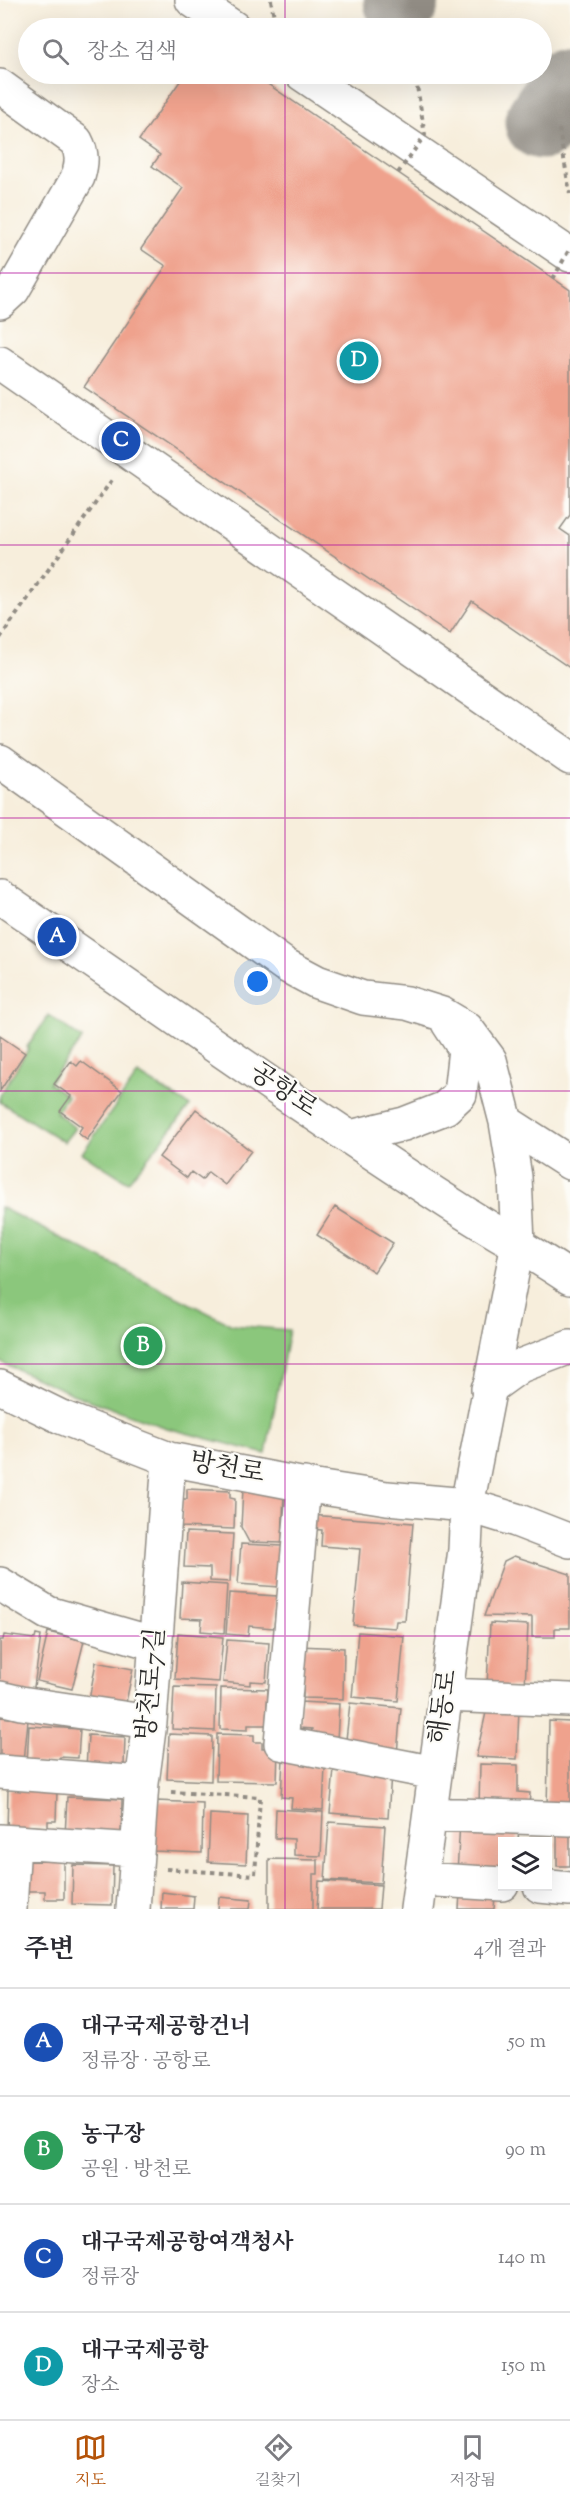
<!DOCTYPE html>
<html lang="ko">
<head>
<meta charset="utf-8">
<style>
  :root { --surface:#fff; --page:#f2f2f3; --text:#2b2b33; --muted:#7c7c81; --line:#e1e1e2; --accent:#b45309 }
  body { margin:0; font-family:"Sorts Mill Goudy","Noto Serif KR",serif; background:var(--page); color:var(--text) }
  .controls { position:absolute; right:18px; bottom:18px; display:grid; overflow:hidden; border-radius:0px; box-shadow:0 6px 24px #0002 }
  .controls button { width:54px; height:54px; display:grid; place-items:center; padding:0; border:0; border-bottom:2px solid var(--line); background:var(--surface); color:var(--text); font:30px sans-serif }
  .you { position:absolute; left:258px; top:982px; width:21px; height:21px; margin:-15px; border:4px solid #fff; border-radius:50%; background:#1a73e8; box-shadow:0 0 0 9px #1a73e833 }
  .badge { display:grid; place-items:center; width:39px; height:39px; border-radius:50%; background:var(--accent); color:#fff; font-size:20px; font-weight:700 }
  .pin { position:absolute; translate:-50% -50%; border:3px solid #fff; box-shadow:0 2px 6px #0006 }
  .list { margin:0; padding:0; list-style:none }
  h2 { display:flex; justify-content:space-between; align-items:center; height:78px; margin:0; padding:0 24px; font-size:26px }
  h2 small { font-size:20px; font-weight:400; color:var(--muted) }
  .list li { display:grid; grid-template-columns:39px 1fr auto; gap:18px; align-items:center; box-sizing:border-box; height:108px; padding:0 24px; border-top:2px solid var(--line) }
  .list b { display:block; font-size:22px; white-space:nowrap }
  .list p { margin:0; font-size:20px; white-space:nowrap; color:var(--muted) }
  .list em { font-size:20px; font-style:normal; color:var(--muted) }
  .icon { flex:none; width:33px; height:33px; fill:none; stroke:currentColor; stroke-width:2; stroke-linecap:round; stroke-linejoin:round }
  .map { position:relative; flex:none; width:570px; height:1909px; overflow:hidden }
  .search { position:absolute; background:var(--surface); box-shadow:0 6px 24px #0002; left:18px; right:18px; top:18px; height:66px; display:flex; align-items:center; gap:15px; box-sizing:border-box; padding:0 21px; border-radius:33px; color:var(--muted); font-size:22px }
  .sheet { height:510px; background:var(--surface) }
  nav { display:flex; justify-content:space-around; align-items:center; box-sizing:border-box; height:84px; border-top:2px solid var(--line); background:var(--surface); font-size:16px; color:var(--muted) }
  nav a { display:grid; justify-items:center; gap:3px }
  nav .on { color:var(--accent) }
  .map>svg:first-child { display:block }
  .green { fill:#8bc77c; stroke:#5b7954; stroke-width:1.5 }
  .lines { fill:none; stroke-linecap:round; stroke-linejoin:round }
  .taxiway { stroke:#918c84; stroke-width:75 }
  .building { fill:#efa28d }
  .minor-casing { stroke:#918c84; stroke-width:36 }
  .major-casing { stroke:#918c84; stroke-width:36 }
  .path { stroke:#918c84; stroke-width:4; stroke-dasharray:4.5 4.5; stroke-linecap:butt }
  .minor { stroke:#fff; stroke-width:33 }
  .major { stroke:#fff; stroke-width:33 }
  .path-bridge { stroke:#918c84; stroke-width:4; stroke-dasharray:4.5 4.5; stroke-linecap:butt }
  .grid { fill:none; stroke:#b5179e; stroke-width:1.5; stroke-opacity:0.55 }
  .labels { text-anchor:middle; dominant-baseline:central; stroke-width:4.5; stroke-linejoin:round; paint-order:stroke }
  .street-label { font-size:26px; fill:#2b2b2b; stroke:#fdfcf7 }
</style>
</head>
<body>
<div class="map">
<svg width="570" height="1909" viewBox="0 0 570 1909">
  <rect width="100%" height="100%" fill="#fdfcf7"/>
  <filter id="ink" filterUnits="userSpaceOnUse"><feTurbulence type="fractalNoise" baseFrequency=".0167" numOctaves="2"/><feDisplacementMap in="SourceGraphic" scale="12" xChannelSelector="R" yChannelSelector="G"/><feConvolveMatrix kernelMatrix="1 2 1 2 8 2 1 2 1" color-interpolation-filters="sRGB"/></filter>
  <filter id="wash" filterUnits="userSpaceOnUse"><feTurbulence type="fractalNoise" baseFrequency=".008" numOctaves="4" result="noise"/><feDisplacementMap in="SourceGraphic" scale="24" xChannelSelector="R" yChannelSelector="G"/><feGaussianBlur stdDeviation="1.35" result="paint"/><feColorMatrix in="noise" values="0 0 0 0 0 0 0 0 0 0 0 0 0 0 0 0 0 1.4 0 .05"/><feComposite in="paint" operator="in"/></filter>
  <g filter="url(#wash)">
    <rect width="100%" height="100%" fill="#f7eedc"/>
    <!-- green -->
    <path class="green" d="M49 1015 82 1039 49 1083 67 1096 56 1112 75 1128 64 1142 0 1102V1095L29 1048 27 1047Z
      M138 1074 190 1106 128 1182 82 1153Z
      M0 1207 232 1325 289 1330 266 1454 167 1428 75 1395 0 1362Z"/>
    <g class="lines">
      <!-- taxiway -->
      <path class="taxiway" d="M401 1 402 0
        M542 122 570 79"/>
    </g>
    <g id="blocks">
      <!-- building -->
      <path class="building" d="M185 74H200L210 80 215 74H253L570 290V515L560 529 570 536V668L472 601 450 634 84 387 166 266 141 249 183 188 152 166 160 155 139 140Z
        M0 1036 25 1053 0 1091Z
        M71 1061 77 1066 81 1061 122 1091 87 1140 78 1133 82 1127 60 1111 71 1096 54 1084Z
        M196 1109 251 1151 225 1185 208 1172 202 1180 191 1172 187 1178 159 1157Z
        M335 1207 393 1243 374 1272 317 1235Z
        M187 1489 230 1491V1498L235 1499 234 1529 181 1527 182 1499H187Z
        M243 1489 284 1491 282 1543 249 1542 241 1527Z
        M310 1515 413 1523 405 1621H396L395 1628 353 1625 360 1549 321 1546 322 1530 309 1529Z
        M186 1532 233 1534 230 1582 210 1581V1568L184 1567Z
        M241 1544 282 1546 280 1587 238 1584Z
        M514 1556 570 1574V1628H555V1637H532V1617L484 1616 504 1561Z
        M182 1582 227 1585 224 1633 201 1631 202 1619 180 1618Z
        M229 1593 277 1596 274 1628 249 1626 248 1636 226 1634Z
        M490 1623 528 1625 525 1687 487 1686Z
        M48 1632 84 1641 72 1689 37 1681Z
        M358 1632 404 1636 398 1701 352 1697Z
        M178 1633 223 1637 219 1682 175 1679Z
        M4 1635 35 1639 36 1635 41 1636 33 1694 0 1689V1640H3Z
        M227 1640 269 1643 266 1682 250 1681V1685L223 1682Z
        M299 1646 344 1648 343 1699 303 1698V1687H298Z
        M96 1662 133 1669 125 1707 89 1700Z
        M174 1687 216 1688 215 1731 172 1729Z
        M221 1688 268 1689 266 1725H248V1730L220 1729Z
        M300 1702 339 1704 337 1741 311 1740 312 1729 299 1728Z
        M350 1703 401 1708 397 1754 345 1749Z
        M487 1708 519 1709 517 1759 476 1757Z
        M0 1717 28 1720 24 1762 0 1760Z
        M549 1721 570 1722V1807H547Z
        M29 1726 80 1729 78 1758 60 1757V1762L27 1764Z
        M169 1734 212 1736 211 1781 167 1779Z
        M217 1734 254 1735V1742H262V1748H278L277 1782 216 1781Z
        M88 1735 125 1737 124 1765 86 1768Z
        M283 1759 310 1761 309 1766 325 1767 323 1810 291 1808 292 1798 281 1797Z
        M480 1764 518 1765V1792L530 1793 529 1807 479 1806Z
        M334 1769 391 1773 388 1818 330 1813Z
        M8 1789 57 1790 56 1821H48V1827L29 1826V1833L7 1832Z
        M67 1797 122 1799 121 1838 65 1836Z
        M156 1801 203 1803 202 1853 154 1851Z
        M276 1809 323 1812 321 1856 294 1855V1839L275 1838Z
        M210 1814 248 1816 246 1864 208 1862Z
        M329 1822 385 1826 381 1883 325 1880Z
        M460 1822 519 1825 518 1842H502V1874L457 1873Z
        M557 1833H570V1866H557Z
        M23 1857H64V1899H45V1891H23Z
        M269 1859 318 1860V1874H313V1909H269Z
        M73 1865 113 1866 112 1905 72 1904Z
        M319 1881 381 1885 379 1909H317Z
        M162 1892 194 1896 193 1909H161Z
        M460 1893 495 1896 494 1909H459Z
        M219 1897 251 1900 250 1909H218Z"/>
    </g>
  </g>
  <g filter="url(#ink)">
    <use href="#blocks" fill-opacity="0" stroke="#918c84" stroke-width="1.5"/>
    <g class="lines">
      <!-- minor casing -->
      <g class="minor-casing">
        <path id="minor" d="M192 0 234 28
          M302 74 570 255
          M0 86 76 141C83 154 82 163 78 177L13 290 0 302
          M0 363 570 758
          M0 761 285 965 317 982 363 998 407 1003 442 1014 467 1029 490 1060 506 1122 515 1177 518 1243 467 1505 465 1550 417 1909
          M506 1122 570 1163
          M350 1137 404 1124 445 1108 460 1094 465 1049 448 1023
          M0 1387 61 1417 169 1459 316 1487 387 1498 467 1505 516 1520 570 1541
          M304 1484 281 1743 435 1773
          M0 1584 48 1613 156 1644
          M445 1695 570 1700
          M0 1698 21 1703 150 1722
          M0 1772 142 1783
          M430 1814 570 1819
          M0 1841 137 1850
          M421 1879 502 1884
          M540 1886 570 1889
          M10 1909 14 1842
          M133 1909 142 1783 150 1722 169 1459"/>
      </g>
      <!-- major casing -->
      <g class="major-casing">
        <path id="major" d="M0 897C151 1001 300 1107 454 1206 492 1231 532 1252 570 1278
          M488 1389 520 1366 570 1347"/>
      </g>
      <!-- path -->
      <path class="path" d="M271 0 276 28
        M559 129 570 194
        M0 638 114 477
        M166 1869 255 1875 260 1797 171 1792"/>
      <!-- minor -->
      <use href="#minor" class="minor"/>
      <!-- major -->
      <use href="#major" class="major"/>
      <!-- path-bridge -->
      <path class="path-bridge" d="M398 173 425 135 415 74
        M553 279 570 248"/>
    </g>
  </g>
  <!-- grid -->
  <path class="grid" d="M285 0V28M285 74V1909M0 273H570M0 545H570M0 818H570M0 1091H570M0 1364H570M0 1636H570"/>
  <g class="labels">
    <!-- street labels -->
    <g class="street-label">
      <text transform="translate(283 1091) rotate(34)">공항로</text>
      <text transform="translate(227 1469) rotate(10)">방천로</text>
      <text transform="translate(152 1684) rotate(-85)">방천로7길</text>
      <text transform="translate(444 1707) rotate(-82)">해동로</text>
    </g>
  </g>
</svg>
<div class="controls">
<button><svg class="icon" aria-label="layers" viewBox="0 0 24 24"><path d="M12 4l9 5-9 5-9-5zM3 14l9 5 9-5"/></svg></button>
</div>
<div class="you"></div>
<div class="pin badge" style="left:57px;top:937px;background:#1a4fb4">A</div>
<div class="pin badge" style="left:143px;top:1346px;background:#2e9e5b">B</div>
<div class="pin badge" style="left:121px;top:441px;background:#1a4fb4">C</div>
<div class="pin badge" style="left:359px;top:361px;background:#0f9aa8">D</div>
<div class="search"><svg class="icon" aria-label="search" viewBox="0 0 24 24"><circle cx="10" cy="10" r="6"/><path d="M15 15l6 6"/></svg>장소 검색</div>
</div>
<section class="sheet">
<h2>주변<small>4개 결과</small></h2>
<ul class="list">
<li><span class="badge" style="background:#1a4fb4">A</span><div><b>대구국제공항건너</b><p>정류장 · 공항로</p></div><em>50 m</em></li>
<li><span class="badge" style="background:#2e9e5b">B</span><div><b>농구장</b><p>공원 · 방천로</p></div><em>90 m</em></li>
<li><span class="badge" style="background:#1a4fb4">C</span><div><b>대구국제공항여객청사</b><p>정류장</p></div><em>140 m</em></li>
<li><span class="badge" style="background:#0f9aa8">D</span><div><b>대구국제공항</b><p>장소</p></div><em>150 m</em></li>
</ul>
</section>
<nav>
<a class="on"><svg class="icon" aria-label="map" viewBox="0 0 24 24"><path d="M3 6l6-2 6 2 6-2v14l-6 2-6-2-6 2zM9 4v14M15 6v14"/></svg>지도</a>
<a><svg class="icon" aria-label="directions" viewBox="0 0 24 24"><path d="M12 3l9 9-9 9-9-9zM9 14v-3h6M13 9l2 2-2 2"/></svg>길찾기</a>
<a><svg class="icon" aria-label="saved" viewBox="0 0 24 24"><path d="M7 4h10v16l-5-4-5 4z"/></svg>저장됨</a>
</nav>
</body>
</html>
